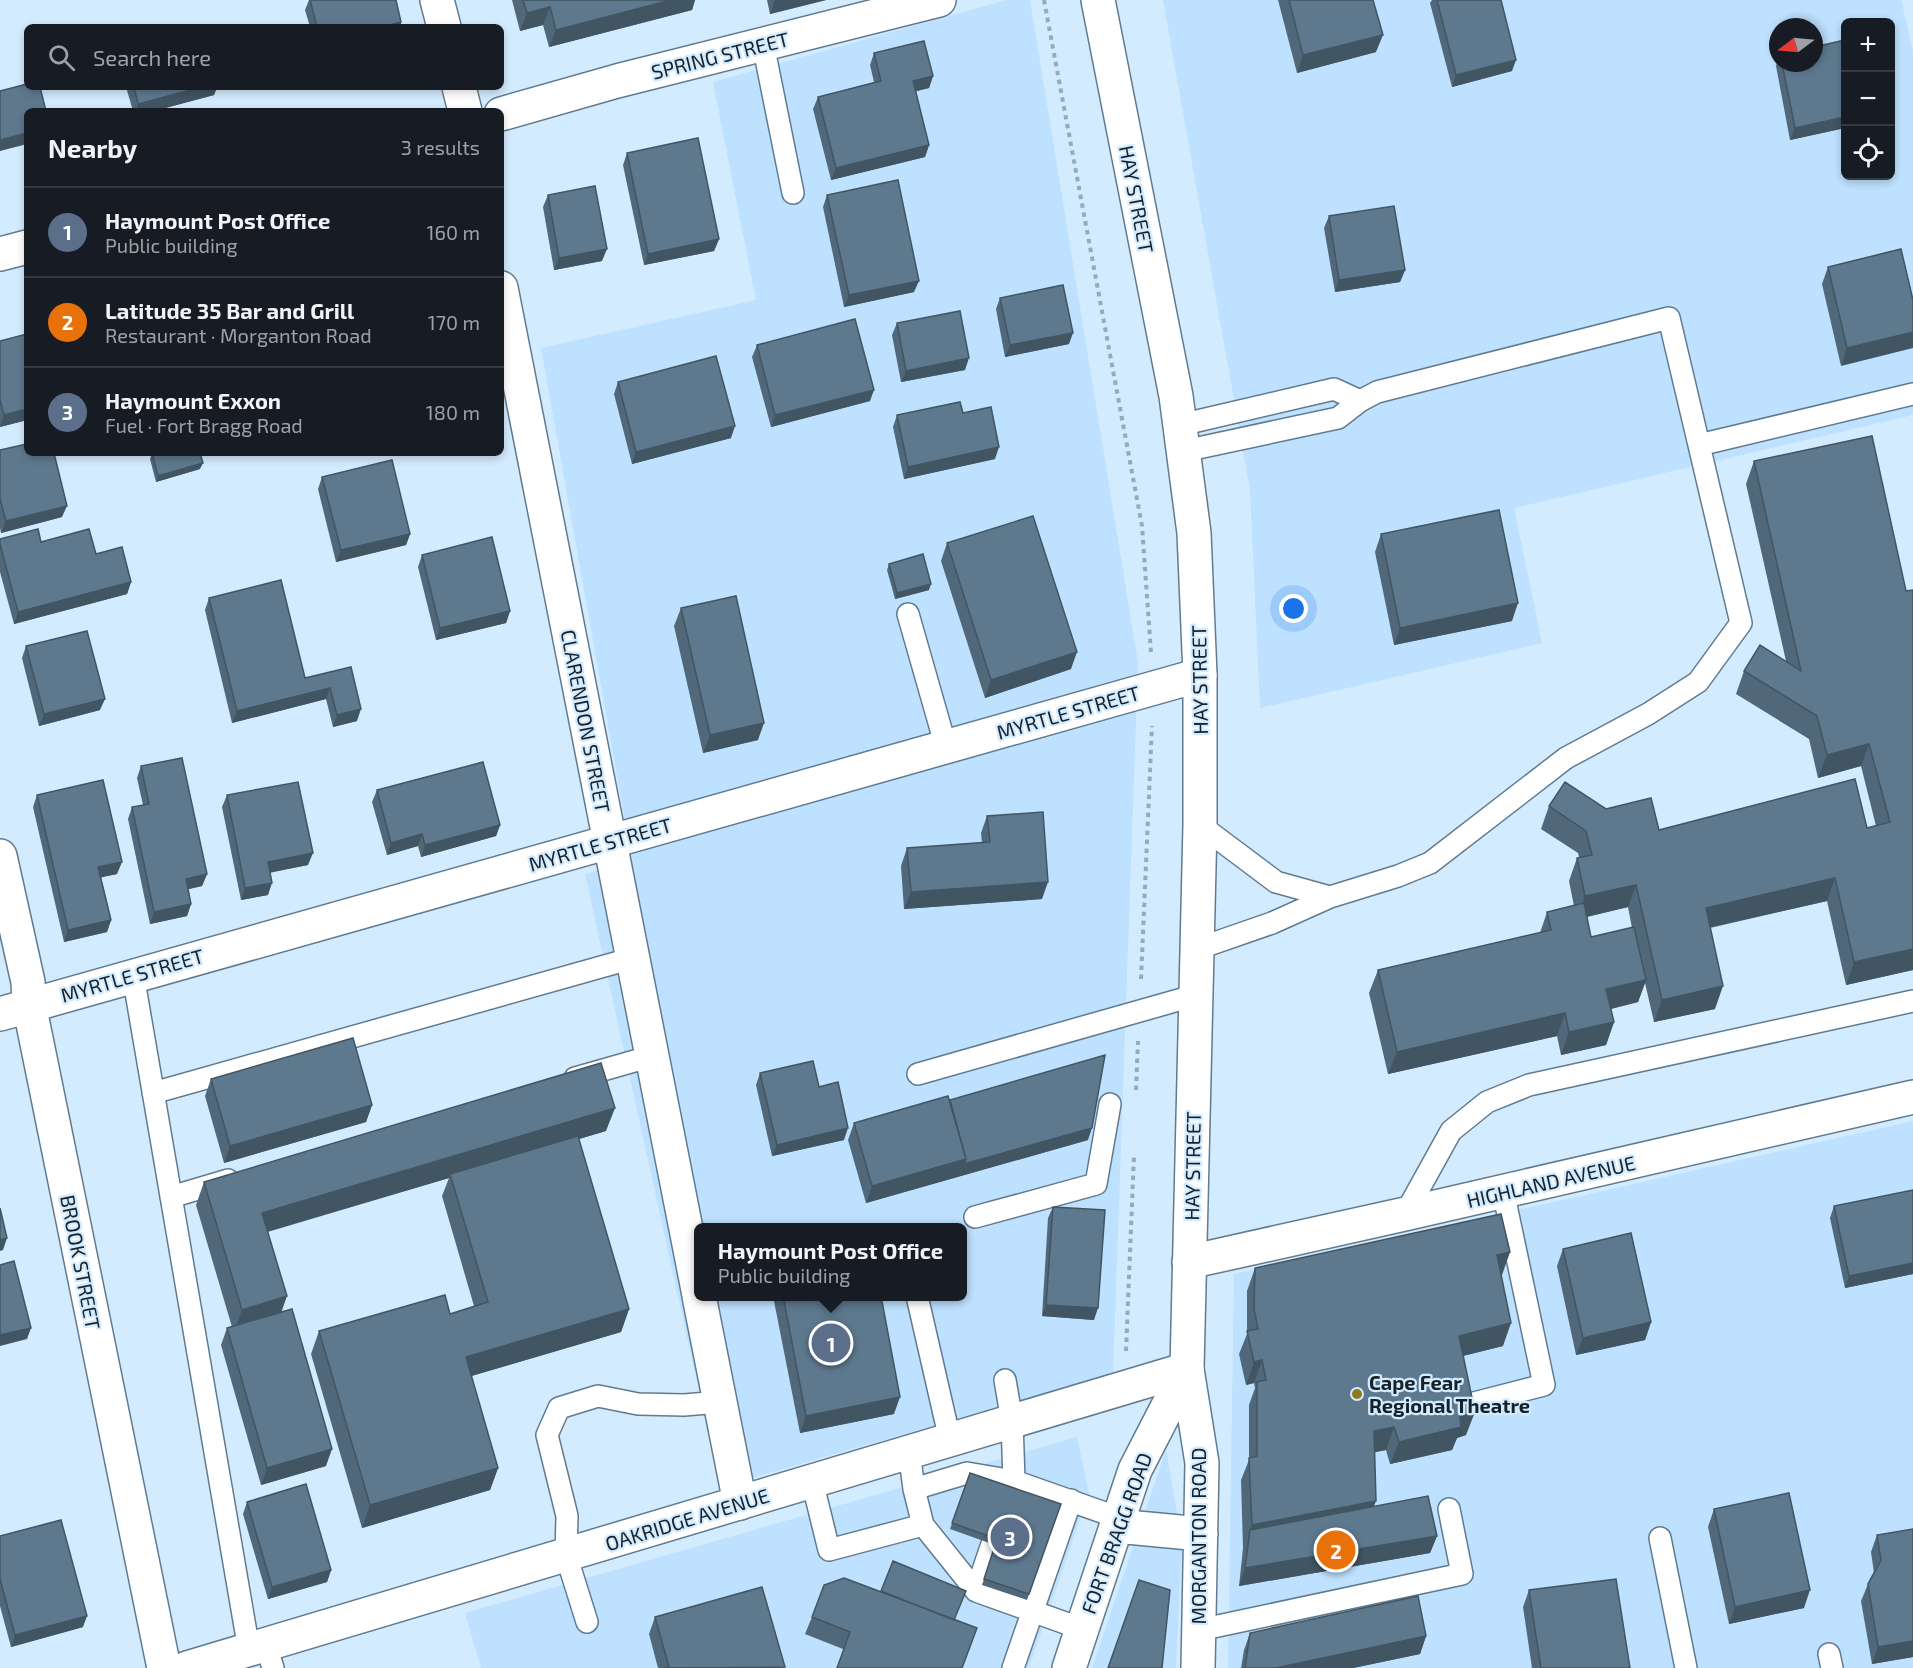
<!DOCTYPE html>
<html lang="en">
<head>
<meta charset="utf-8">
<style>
  :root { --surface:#171b24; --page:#20242c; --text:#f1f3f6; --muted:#9ea1a6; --line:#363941; --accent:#7c3aed }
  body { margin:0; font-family:"Exo 2",sans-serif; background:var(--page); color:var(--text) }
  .controls { position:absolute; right:18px; top:18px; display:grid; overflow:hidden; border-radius:9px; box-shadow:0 3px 9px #0003 }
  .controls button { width:54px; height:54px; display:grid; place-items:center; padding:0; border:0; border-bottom:2px solid var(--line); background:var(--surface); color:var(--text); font:30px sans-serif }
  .compass { position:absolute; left:1769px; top:18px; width:54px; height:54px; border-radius:50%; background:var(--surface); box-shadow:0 3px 9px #0003; rotate:254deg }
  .you { position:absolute; left:1294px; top:609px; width:21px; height:21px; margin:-15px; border:4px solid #fff; border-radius:50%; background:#1a73e8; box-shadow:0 0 0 9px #1a73e833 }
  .badge { display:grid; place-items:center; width:39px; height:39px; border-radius:50%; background:var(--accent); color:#fff; font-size:20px; font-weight:700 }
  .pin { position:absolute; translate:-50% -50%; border:3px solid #fff; box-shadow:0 2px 6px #0006 }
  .popup { position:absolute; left:694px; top:1223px; width:273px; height:78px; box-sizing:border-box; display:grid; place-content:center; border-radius:9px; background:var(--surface); filter:drop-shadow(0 2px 4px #0005); font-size:20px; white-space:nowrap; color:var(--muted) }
  .popup b { font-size:22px; color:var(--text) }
  .popup::after { content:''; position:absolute; left:50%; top:100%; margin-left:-12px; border:12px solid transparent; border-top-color:var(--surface) }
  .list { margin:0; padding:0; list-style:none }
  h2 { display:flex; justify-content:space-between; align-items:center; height:78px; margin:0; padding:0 24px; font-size:26px }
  h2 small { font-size:20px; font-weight:400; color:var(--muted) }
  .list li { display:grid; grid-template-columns:39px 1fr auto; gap:18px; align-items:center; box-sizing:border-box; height:90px; padding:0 24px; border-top:2px solid var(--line) }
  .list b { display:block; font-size:22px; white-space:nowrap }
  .list p { margin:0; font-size:20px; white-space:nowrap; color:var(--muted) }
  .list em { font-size:20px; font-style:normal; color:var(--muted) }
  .icon { flex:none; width:33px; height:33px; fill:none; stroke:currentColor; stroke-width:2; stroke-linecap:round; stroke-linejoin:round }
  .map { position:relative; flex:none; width:1913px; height:1668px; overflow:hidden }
  .search { position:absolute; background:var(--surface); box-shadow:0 3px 9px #0003; left:24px; top:24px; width:480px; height:66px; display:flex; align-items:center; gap:15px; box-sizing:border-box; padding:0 21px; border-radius:9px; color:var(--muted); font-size:22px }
  .panel { position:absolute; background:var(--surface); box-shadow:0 3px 9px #0003; left:24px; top:108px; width:480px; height:348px; border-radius:9px }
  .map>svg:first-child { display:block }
  .built { fill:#bde1fe; fill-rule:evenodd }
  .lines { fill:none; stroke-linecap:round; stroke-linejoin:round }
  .service-casing { stroke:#607b90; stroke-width:24 }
  .minor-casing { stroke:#607b90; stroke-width:36 }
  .tertiary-casing { stroke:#607b90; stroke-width:36 }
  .secondary-casing { stroke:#607b90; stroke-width:36 }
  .primary-casing { stroke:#607b90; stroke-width:36 }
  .path { stroke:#96aaba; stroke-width:4; stroke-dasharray:4.5 4.5; stroke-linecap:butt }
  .service { stroke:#fff; stroke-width:21 }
  .minor { stroke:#fff; stroke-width:33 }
  .tertiary { stroke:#fff; stroke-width:33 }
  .secondary { stroke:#fff; stroke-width:33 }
  .primary { stroke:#fff; stroke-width:33 }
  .wall { fill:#51687a; fill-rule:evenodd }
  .shaded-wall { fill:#425563 }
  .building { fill:#5e798e; stroke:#425563; stroke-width:1.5 }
  .poi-dot { fill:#90771c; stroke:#d3ebfe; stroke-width:2 }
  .labels { text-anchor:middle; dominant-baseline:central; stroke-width:4.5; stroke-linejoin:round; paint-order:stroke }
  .street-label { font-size:20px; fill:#16212a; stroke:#d3ebfe }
  .poi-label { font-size:20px; font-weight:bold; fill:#16212a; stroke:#d3ebfe; text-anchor:start }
</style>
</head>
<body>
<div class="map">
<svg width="1913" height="1668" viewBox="0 0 1913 1668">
  <rect width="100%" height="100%" fill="#d3ebfe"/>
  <!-- built -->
  <path class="built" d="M1006 0H1030L1138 663 1113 1374 720 1487 585 874 632 860 541 348 756 300 713 82ZM699 1228H963V1296H699Z
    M1163 0H1901L1913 51V415L1514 508 1542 643 1260 708 1250 490ZM1846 22H1890V176H1846ZM1778 27H1814V63H1778Z
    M1913 1121V1668H1228L1234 1274Z
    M1077 1437 1089 1493 1029 1668H481L465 1613Z
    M1166 1450 1182 1541 1176 1668H1092Z"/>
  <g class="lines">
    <!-- service casing -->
    <g class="service-casing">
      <path id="service" d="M763 44 793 193
        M1180 425 1334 389 1360 401 1338 418 1184 451
        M1699 445 1913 394
        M908 614 946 747
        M1330 897 1398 876 1430 863 1566 758 1648 714 1698 682 1741 623 1669 318 1377 392 1360 401
        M1197 949 1272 923 1330 897 1276 882 1200 825
        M133 975 249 1650
        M918 1074 1196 995
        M575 1078 652 1056
        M153 1093 633 958
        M171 1197 228 1180
        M1405 1214 1451 1131 1487 1102 1529 1085 1913 1001
        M975 1217 1096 1184 1110 1104
        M917 1296 950 1440
        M1005 1380 1012 1421 1014 1481 1119 1518
        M1474 1403 1544 1385 1503 1191
        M909 1452 914 1489 923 1525 976 1591
        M812 1481 829 1550 923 1525
        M914 1489 967 1473 1014 1481 1009 1493
        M1660 1538 1686 1668
        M992 1544 976 1591 1082 1629
        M587 1622 566 1555 567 1516 547 1435 559 1408 598 1396 638 1404 684 1405 720 1402
        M1199 1630 1462 1574 1449 1509
        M266 1645 273 1668
        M1829 1654 1832 1668
        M1013 1668 1071 1500"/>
    </g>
    <!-- minor casing -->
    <g class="minor-casing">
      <path id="minor" d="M437 0 444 27
        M459 87 465 111
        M501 114 617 81 939 0
        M0 254 27 247
        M501 288 699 1295
        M0 856 28 982 29 1004 164 1668
        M0 1014 1200 675
        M699 1296 740 1503"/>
    </g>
    <!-- tertiary casing -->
    <g class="tertiary-casing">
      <path id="tertiary" d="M187 1668 1187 1369"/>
    </g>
    <!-- secondary casing -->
    <g class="secondary-casing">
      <path id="secondary" d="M1189 1262 1405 1214 1913 1097"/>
    </g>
    <!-- primary casing -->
    <g class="primary-casing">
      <path id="primary" d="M1098 0 1176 396 1194 533 1200 675V825L1187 1369 1202 1463 1198 1668
        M1116 1526 1201 1534
        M1069 1668 1135 1470 1187 1369"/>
    </g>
    <!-- path -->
    <path class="path" d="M1044 0 1142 526 1151 653
      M1141 979 1152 726
      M1136 1090 1138 1041
      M1126 1351 1134 1155"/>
    <!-- service -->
    <use href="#service" class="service"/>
    <!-- minor -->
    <use href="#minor" class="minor"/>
    <!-- tertiary -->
    <use href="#tertiary" class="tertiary"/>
    <!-- secondary -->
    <use href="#secondary" class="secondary"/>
    <!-- primary -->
    <use href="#primary" class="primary"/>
  </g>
  <!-- wall -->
  <path class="wall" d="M309 0H396L401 22 400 27H310L305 10Z
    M512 0H695L692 10 549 47 543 25 520 31Z
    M767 0H826L770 14Z
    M1278 0H1373L1376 52 1297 73Z
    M1432 0H1501L1512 71 1452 87 1430 3Z
    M1845 40V128L1790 140 1776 66 1778 59V63H1814Z
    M874 53 933 76 929 88 916 91 929 145 925 157 831 180 813 109 818 97 874 82 870 65Z
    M126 87H217L214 95 154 111H133Z
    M627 153 719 239 714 251 644 265 623 165Z
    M548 195 602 261 554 270 543 207Z
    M827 195 914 292 844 307 823 207Z
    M1329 216 1405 270 1400 282 1335 292 1324 228Z
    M1901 249 1841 366 1822 284 1828 267Z
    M1000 298 1069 344 1005 357 996 309Z
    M897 323 965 370 901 382 892 335Z
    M27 334V420L0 427V341Z
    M757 345 870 401 771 427 752 357Z
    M618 382 731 438 632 464 614 394Z
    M963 413 995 459 904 479 893 427 897 415Z
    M1872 436 1913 970 1846 985 1827 901 1710 928 1715 1009 1654 1022 1645 983 1638 1002 1611 1009 1614 1022 1606 1045 1561 1055 1557 1036 1388 1074 1369 993 1378 970 1540 933 1547 912 1574 906 1569 881 1577 858 1579 857 1578 853 1541 829 1549 806 1606 809 1659 830 1867 828 1876 826 1861 766 1818 778 1809 739 1736 694 1744 671 1786 661 1746 484 1754 461ZM1628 907 1632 928 1591 937 1587 917Z
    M0 450 62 517 1 533 0 528Z
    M152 453 200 469 156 482 150 459Z
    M322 477 410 534 406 545 336 562 318 489Z
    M1381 534 1512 621 1394 645 1375 552Z
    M0 539 41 542 96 554 131 582 127 594 14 624 0 572Z
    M947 543 1071 669 985 698 941 561Z
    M422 555 510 611 506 623 436 640 418 567Z
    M889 564 929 590 895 599 887 570Z
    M209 598 305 678 351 667 357 721 333 727 326 699 232 723 205 610Z
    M681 608 758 740 703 753 674 626Z
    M26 646 100 710 39 726 22 658Z
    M141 766 207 874 202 886 188 889 191 904 187 916 150 924 128 819 132 807 143 805 137 778Z
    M377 790 500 825 496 836 421 857 418 846 387 855 372 802Z
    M37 795 117 874 101 877 111 920 107 932 64 942 33 807Z
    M227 795 308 865 270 872 268 895 241 900 222 807Z
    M987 816 1042 899 904 909 901 866 907 848 982 843 981 833Z
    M760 1073 819 1087 844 1140 772 1156 756 1085Z
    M211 1079 372 1105 366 1122 224 1163 205 1096Z
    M950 1100 1088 1140 866 1203 848 1140 854 1123Z
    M606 1131 579 1139 629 1309 621 1332 471 1376 498 1468 490 1490 362 1528 311 1354 319 1331 450 1314 474 1306 442 1196 449 1178 268 1231 281 1313 326 1466 261 1485 221 1345 227 1328 232 1327 196 1205 204 1182Z
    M1913 1190V1274L1845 1288 1830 1218 1834 1206Z
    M1053 1207 1094 1320 1042 1316 1048 1218Z
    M1563 1249 1651 1322 1645 1340 1576 1355 1557 1266Z
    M1510 1252 1501 1275 1503 1346 1463 1356 1466 1435 1457 1438 1452 1450 1390 1464 1386 1450 1375 1452 1374 1506 1437 1536 1430 1553 1239 1586 1243 1548 1241 1480 1249 1460V1405L1255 1388 1254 1383 1246 1385 1239 1354 1247 1334V1291L1255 1268Z
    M773 1296H881L894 1414 800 1433Z
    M970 1473 1061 1504 1027 1600 982 1585 995 1545 950 1529Z
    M247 1502 331 1570 327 1582 268 1599 243 1514Z
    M1714 1509 1804 1608 1729 1624 1708 1527Z
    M1913 1529V1657L1872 1664 1861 1601 1868 1584 1874 1573 1871 1552 1877 1535Z
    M0 1536 83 1627 11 1647 0 1606Z
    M1529 1590 1630 1668H1532L1523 1607Z
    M881 1591H966L843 1649 805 1634 812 1617Z
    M655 1617 785 1668H658L649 1634Z
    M1250 1633 1426 1636 1420 1654 1353 1668H1241L1244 1650Z"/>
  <!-- shaded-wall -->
  <path class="shaded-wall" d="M671 0H695L692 10 549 47 556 30Z
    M775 0H826L770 14Z
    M550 7 543 25 520 31 527 13Z
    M401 22 400 27H382Z
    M1383 35 1376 52 1297 73 1303 55Z
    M1516 60 1512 71 1452 87 1456 75Z
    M933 76 929 88 909 93 913 81Z
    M202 87H217L214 95 154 111H136L138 104Z
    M1845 117V128L1790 140 1795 128Z
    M27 133V144L0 151V140Z
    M929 145 925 157 831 180 836 168Z
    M719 239 714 251 644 265 648 254Z
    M607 249 602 261 554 270 559 258Z
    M1405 270 1400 282 1335 292 1339 280Z
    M919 281 914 292 844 307 849 295Z
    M1913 332V348L1841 366 1847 348Z
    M1073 333 1069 344 1005 357 1010 345Z
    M969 358 965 370 901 382 906 371Z
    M874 390 870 401 771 427 775 415Z
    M27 409V420L0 427 4 415Z
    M735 426 731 438 632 464 636 452Z
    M999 447 995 459 904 479 908 467Z
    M203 463 200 469 156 482 158 476Z
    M67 506 62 517 1 533 6 521Z
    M410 534 406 545 336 562 341 550Z
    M131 582 127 594 14 624 18 612Z
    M931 584 929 590 895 599 897 593Z
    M1518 603 1512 621 1394 645 1400 628Z
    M510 611 506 623 436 640 440 628Z
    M1077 652 1071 669 985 698 991 680Z
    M330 688 326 699 232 723 237 711Z
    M105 699 100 710 39 726 44 714Z
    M361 709 357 721 333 727 337 715Z
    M764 723 758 740 703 753 710 735Z
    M1869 744 1861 766 1818 778 1827 755Z
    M500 825 496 836 421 857 425 845Z
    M422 834 418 846 387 855 391 843Z
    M313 853 308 865 264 874 268 862Z
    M122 862 117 874 94 879 98 867Z
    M207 874 202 886 181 891 186 879Z
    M1835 878 1827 901 1697 930 1706 908Z
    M1048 882 1042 899 904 909 911 892Z
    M272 883 268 895 241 900 245 888Z
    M1636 885 1628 907 1577 919 1585 896Z
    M191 904 187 916 150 924 154 912Z
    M111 920 107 932 64 942 68 930Z
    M1913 949V970L1846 985 1854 962Z
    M1646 980 1638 1002 1598 1012 1606 989Z
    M1723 986 1715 1009 1654 1022 1662 1000Z
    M1565 1013 1557 1036 1388 1074 1397 1052Z
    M1614 1022 1606 1045 1561 1055 1569 1032Z
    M372 1105 366 1122 224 1163 230 1146Z
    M615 1108 606 1131 451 1177 450 1174 449 1178 254 1236 262 1213Z
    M848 1128 844 1140 772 1156 777 1145Z
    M1092 1128 1088 1140 866 1203 872 1186 966 1159Z
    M7 1238 3 1250 0 1251V1240Z
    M1510 1252 1502 1275 1489 1278 1497 1255Z
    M1913 1263V1274L1845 1288 1849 1276Z
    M287 1296 279 1319 234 1332 242 1310Z
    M1046 1305 1098 1308 1094 1320 1042 1316Z
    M629 1309 621 1332 458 1380 466 1357Z
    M1651 1322 1645 1340 1576 1355 1583 1338Z
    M1511 1323 1503 1346 1450 1359 1459 1336Z
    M31 1328 27 1339 0 1346V1335Z
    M1262 1360 1254 1383 1246 1385 1254 1362Z
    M900 1397 894 1414 800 1433 806 1416Z
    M1475 1412 1466 1435 1457 1438 1452 1450 1390 1464 1399 1442 1460 1417Z
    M1394 1427 1386 1450 1366 1454 1374 1431Z
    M332 1449 326 1466 261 1485 267 1468Z
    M498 1468 490 1490 362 1528 370 1505Z
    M1376 1501 1367 1524 1250 1530 1252 1525Z
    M1437 1536 1430 1553 1239 1586 1245 1568Z
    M331 1570 327 1582 268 1599 272 1587Z
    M1810 1590 1804 1608 1729 1624 1735 1607Z
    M87 1616 83 1627 11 1647 15 1635Z
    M1426 1636 1420 1654 1353 1668H1276Z
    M1913 1641V1657L1872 1664 1878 1647Z"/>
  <!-- building -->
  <path class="building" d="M310 0H396L401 22 382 27H317Z
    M523 0H671L556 30 550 7 527 13Z
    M1289 0H1373L1383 35 1303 55Z
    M1437 0H1501L1516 60 1456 75Z
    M1845 40V117L1795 128 1782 63H1814V47Z
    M924 41 933 76 913 81 929 145 836 168 818 97 881 81 874 53Z
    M27 84V87H40L46 111H27V133L0 140V91Z
    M134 87H202L138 104Z
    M698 138 719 239 648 254 627 153Z
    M898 180 919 281 849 295 827 195Z
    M595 186 607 249 559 258 548 195Z
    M1394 206 1405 270 1339 280 1329 216Z
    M1901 249 1913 300V332L1847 348 1828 267Z
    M1063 285 1073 333 1010 345 1000 298Z
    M960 311 969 358 906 371 897 323Z
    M855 319 874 390 775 415 757 345Z
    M27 334V409L4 415 0 400V341Z
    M716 356 735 426 636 452 618 382Z
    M960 402 963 413 991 407 999 447 908 467 897 415Z
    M1872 436 1906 591 1913 590V949L1854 962 1835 878 1706 908 1723 986 1662 1000 1636 885 1585 896 1577 858 1592 855 1586 831 1549 806 1565 782 1606 809 1651 798 1659 830 1855 779 1867 828 1890 822 1869 744 1827 755 1817 716 1744 671 1760 645 1801 671 1754 461Z
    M27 444V453H54L67 506 6 521 0 499V450Z
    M152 453H200L203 463 158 476Z
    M392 460 410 534 341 550 322 477Z
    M1499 510 1518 603 1400 628 1381 534Z
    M1033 516 1077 652 991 680 947 543Z
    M38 529 41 542 89 529 96 554 122 547 131 582 18 612 0 544V539Z
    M492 537 510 611 440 628 422 555Z
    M923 554 931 584 897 593 889 564Z
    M281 580 305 678 351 667 361 709 337 715 330 688 237 711 209 598Z
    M736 596 764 723 710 735 681 608Z
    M87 631 105 699 44 714 26 646Z
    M182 758 207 874 186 879 191 904 154 912 132 807 149 804 141 766Z
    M483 762 500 825 425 845 422 834 391 843 377 790Z
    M103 780 122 862 98 867 111 920 68 930 37 795Z
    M298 782 313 853 268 862 272 883 245 888 227 795Z
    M1043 812 1048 882 911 892 907 848 990 842 987 816Z
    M1584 903 1591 937 1634 927 1646 980 1606 989 1614 1022 1569 1032 1565 1013 1397 1052 1378 970 1551 930 1547 912Z
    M353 1038 372 1105 230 1146 211 1079Z
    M1105 1055 1092 1128 964 1164 966 1159 950 1100Z
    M813 1061 819 1087 838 1082 848 1128 777 1145 760 1073Z
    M601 1063 615 1108 262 1213 287 1296 242 1310 204 1182Z
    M948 1096 966 1159 872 1186 854 1123Z
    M578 1136 629 1309 466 1357 498 1468 370 1505 319 1331 445 1295 450 1314 488 1302 450 1174Z
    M1913 1190V1263L1849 1276 1834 1206Z
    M1053 1207 1105 1210 1098 1308 1046 1305Z
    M0 1208 7 1238 0 1240Z
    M1501 1214 1510 1252 1497 1255 1511 1323 1459 1336 1475 1412 1460 1417 1461 1427 1399 1442 1394 1427 1374 1431 1376 1501 1252 1525 1249 1458 1257 1456V1382L1266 1380 1262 1360 1254 1362 1247 1331 1258 1329 1254 1309 1255 1268Z
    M1631 1233 1651 1322 1583 1338 1563 1249Z
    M14 1261 31 1328 0 1335V1265Z
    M783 1296H881L900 1397 806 1416Z
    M292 1309 332 1449 267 1468 227 1328Z
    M970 1473 1061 1504 1029 1594 984 1579 997 1539 952 1523Z
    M306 1484 331 1570 272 1587 247 1502Z
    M1789 1493 1810 1590 1735 1607 1714 1509Z
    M1428 1496 1437 1536 1245 1568 1250 1530Z
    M61 1520 87 1616 15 1635 0 1579V1536Z
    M1913 1529V1641L1878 1647 1868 1584 1881 1560 1877 1535Z
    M893 1561 966 1591 954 1620 881 1591Z
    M844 1578 977 1628 962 1668H837L850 1632 812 1617 824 1585Z
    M1616 1579 1630 1668H1541L1529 1590Z
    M1139 1580 1170 1590 1162 1668H1108Z
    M762 1587 785 1667 664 1668 669 1667 655 1617Z
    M1418 1596 1426 1636 1276 1668H1245L1250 1633Z"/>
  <!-- markers -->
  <circle class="poi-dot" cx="1357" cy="1394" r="6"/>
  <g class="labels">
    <!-- street labels -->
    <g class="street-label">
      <text transform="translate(720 55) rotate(-14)">SPRING STREET</text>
      <text transform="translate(1137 199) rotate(79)">HAY STREET</text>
      <text transform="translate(1199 680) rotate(-91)">HAY STREET</text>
      <text transform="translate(1068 712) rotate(-16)">MYRTLE STREET</text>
      <text transform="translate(586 721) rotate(79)">CLARENDON STREET</text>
      <text transform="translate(600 844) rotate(-16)">MYRTLE STREET</text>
      <text transform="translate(132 975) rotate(-16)">MYRTLE STREET</text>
      <text transform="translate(1192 1166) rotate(-89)">HAY STREET</text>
      <text transform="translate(1551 1181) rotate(-13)">HIGHLAND AVENUE</text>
      <text transform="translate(81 1262) rotate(79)">BROOK STREET</text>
      <text transform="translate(687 1519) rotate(-17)">OAKRIDGE AVENUE</text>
      <text transform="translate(1116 1533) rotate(-70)">FORT BRAGG ROAD</text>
      <text transform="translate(1198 1536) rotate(-90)">MORGANTON ROAD</text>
    </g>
    <!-- poi labels -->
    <g class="poi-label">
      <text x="1369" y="1382">Cape Fear<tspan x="1369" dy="23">Regional Theatre</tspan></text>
    </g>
  </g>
</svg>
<div class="controls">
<button>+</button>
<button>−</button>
<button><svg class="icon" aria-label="locate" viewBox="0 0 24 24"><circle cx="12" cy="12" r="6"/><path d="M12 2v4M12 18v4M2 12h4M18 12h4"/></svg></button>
</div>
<svg class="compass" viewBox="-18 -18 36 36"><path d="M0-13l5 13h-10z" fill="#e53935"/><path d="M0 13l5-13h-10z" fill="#9ea1a6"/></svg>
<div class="you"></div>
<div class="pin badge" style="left:831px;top:1343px;background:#5c6f8a">1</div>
<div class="popup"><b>Haymount Post Office</b>Public building</div>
<div class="pin badge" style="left:1336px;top:1550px;background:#e8710a">2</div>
<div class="pin badge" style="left:1010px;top:1537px;background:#5c6f8a">3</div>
<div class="search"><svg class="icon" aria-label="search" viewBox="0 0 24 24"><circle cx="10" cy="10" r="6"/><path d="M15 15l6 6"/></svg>Search here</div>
<section class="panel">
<h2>Nearby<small>3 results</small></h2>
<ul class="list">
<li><span class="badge" style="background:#5c6f8a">1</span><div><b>Haymount Post Office</b><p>Public building</p></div><em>160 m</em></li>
<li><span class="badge" style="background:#e8710a">2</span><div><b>Latitude 35 Bar and Grill</b><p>Restaurant · Morganton Road</p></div><em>170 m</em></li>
<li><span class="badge" style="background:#5c6f8a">3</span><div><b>Haymount Exxon</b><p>Fuel · Fort Bragg Road</p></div><em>180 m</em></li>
</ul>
</section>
</div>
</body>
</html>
